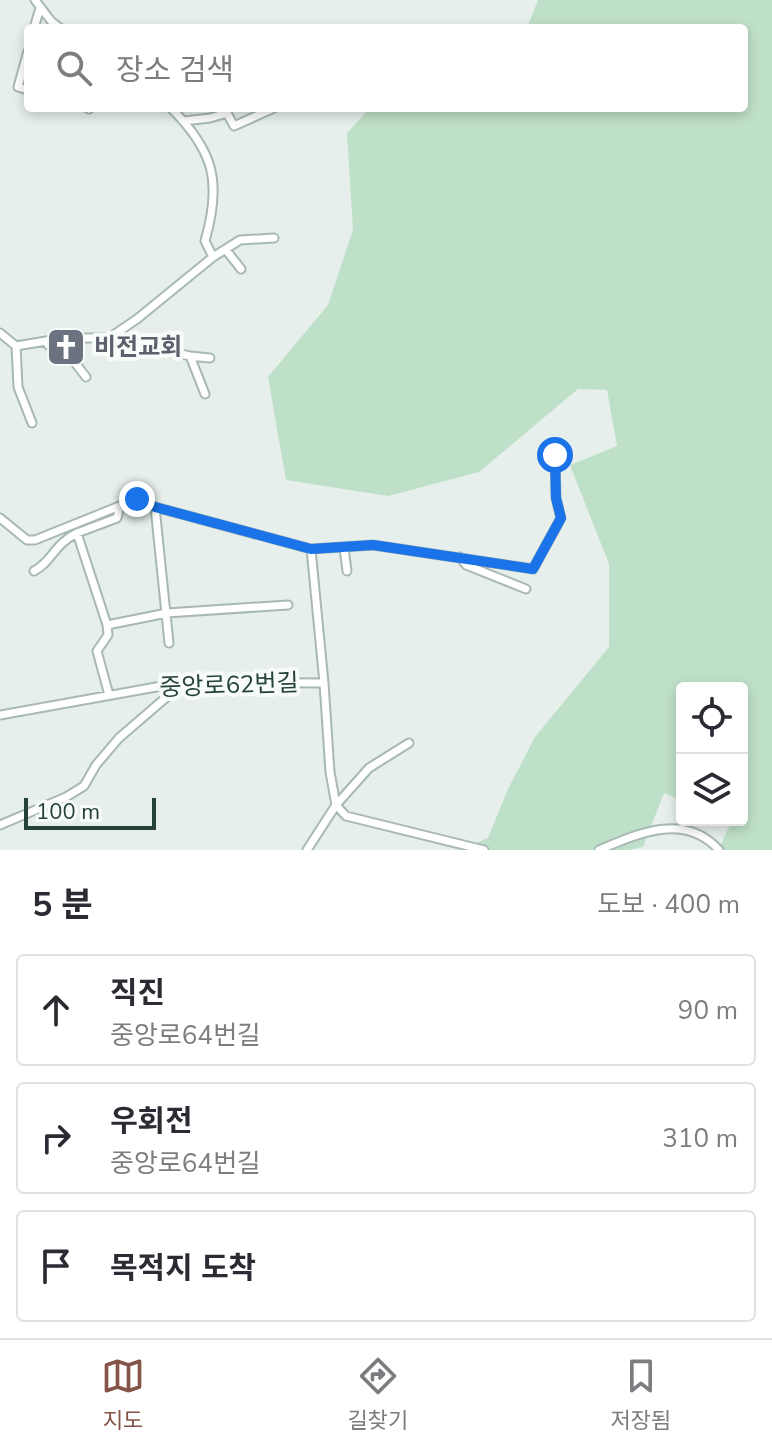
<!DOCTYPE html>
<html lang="ko">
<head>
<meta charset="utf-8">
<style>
  :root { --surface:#fff; --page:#f7f7f7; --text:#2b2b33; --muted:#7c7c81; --line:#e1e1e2; --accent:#855347 }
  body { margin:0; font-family:"Nunito Sans","Noto Sans KR",sans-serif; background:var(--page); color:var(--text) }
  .controls { position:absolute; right:24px; bottom:24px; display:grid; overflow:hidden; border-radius:8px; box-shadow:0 4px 12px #0003 }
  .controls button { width:72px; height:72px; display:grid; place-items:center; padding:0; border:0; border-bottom:2px solid var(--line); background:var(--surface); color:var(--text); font:40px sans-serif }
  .scale { position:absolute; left:24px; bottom:20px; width:132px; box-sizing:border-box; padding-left:8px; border:4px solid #24423a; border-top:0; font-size:22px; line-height:28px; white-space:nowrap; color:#24423a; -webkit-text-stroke:6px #f7fbf9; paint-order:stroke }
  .stop { position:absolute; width:24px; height:24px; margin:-18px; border:6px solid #1a73e8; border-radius:50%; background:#fff }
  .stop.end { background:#1a73e8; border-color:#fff; box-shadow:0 2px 8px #0008 }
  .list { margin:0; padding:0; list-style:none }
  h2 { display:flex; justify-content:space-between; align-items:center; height:104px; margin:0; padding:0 32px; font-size:34px }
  h2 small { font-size:26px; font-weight:400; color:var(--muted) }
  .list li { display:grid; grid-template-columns:52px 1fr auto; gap:24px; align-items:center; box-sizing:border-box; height:112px; margin:0 16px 16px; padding:0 16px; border:2px solid var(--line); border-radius:8px }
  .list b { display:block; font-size:30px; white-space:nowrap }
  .list p { margin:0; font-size:26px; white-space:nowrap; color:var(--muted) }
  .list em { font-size:26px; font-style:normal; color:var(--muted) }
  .icon { flex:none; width:44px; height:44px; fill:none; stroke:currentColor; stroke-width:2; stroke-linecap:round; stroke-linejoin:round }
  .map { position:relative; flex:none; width:772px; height:850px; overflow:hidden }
  .search { position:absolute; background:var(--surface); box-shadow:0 4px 12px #0003; left:24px; right:24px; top:24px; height:88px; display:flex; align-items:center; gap:20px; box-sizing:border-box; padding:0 28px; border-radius:8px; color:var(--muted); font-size:30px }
  .sheet { height:488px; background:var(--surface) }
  nav { display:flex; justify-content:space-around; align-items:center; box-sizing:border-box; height:112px; border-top:2px solid var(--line); background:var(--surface); font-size:22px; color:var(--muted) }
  nav a { display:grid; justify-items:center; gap:4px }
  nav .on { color:var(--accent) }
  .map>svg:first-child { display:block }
  .green { fill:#bfe0c8 }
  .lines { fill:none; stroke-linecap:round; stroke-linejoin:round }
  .street-casing { stroke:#a8b8b2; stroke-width:11 }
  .street { stroke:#fff; stroke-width:7 }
  .route { stroke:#1a73e8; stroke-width:10 }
  .labels { text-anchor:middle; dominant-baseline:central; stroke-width:8; stroke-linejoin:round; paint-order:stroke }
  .worship-label { font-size:24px; font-weight:bold; fill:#5b616d; stroke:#f7fbf9; text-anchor:start }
  .street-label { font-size:24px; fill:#24423a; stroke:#f7fbf9 }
</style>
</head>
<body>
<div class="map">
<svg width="772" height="850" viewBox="0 0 772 850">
  <rect width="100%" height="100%" fill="#e6efeb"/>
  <!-- green -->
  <path class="green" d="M538 0H772V850H718L731 823 724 820H742V688H682V801L664 793 643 847 629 850H459L488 838 507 791 535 737 609 647V564L570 465 617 446 607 390 578 389 479 472 388 496 286 480 268 377 328 305 353 230 347 133 370 108H744V28H527Z"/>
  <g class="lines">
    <!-- street casing -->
    <g class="street-casing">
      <path id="street" d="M35 0 51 21 60 28
        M34 28 40 8
        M28 51 18 87 28 90
        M87 108 89 109
        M184 121 210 118 227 113 234 126 274 108
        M226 250 241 269
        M213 257 240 240 274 238
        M0 333 16 346 64 338H109L137 319 213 257 205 241C222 182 214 151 171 108
        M109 338 190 356 205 394
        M48 341V345L73 360 86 377
        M16 346 18 387 32 423
        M190 356 210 358
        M155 507 169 643
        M0 518 27 540H35L137 499 155 507 311 549 373 545 533 569 561 518 556 498 555 455
        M344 548 347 571
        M311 549 324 683
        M460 557 466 565 526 589
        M34 571C52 562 54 544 77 533
        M107 625 167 613 288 605
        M109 695 97 651 108 635 107 625 77 533 117 518 120 506
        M0 715 184 682 324 683 330 772 336 805 346 816 484 850
        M0 825 66 797 84 786 96 765 119 738 184 682
        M307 850 336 805 369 768 409 743
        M599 850C639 833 685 812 719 850"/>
    </g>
    <!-- street -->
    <use href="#street" class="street"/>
  </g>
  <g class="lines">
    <!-- route -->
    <path class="route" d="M137 499 155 507 311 549 373 545 533 569 561 518 556 498 555 455"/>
  </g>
  <!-- icons -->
  <defs>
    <g id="church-square" transform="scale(2)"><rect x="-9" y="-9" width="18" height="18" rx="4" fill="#6b7280" stroke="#f7fbf9"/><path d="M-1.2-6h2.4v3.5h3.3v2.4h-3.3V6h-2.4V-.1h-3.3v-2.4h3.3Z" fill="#fff"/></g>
  </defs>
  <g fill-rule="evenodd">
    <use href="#church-square" x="66" y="347"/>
  </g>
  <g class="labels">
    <!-- worship labels -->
    <g class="worship-label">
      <text x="94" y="347">비전교회</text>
    </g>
    <!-- street labels -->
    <g class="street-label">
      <text transform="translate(229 685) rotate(-2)">중앙로62번길</text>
    </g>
  </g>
</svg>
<div class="controls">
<button><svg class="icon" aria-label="locate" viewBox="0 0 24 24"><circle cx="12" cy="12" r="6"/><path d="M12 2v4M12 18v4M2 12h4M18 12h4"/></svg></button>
<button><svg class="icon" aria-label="layers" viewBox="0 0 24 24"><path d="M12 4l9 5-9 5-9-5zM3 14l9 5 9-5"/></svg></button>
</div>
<div class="scale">100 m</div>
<div class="stop" style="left:555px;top:455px"></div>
<div class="stop end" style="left:137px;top:499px"></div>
<div class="search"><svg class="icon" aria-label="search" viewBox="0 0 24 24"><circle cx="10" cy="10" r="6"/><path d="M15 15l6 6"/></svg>장소 검색</div>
</div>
<section class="sheet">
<h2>5 분<small>도보 · 400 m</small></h2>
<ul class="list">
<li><svg class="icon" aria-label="ahead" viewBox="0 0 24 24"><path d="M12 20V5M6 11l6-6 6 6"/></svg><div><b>직진</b><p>중앙로64번길</p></div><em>90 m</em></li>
<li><svg class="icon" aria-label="right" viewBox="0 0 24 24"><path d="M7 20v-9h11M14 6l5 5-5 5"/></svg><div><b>우회전</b><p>중앙로64번길</p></div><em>310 m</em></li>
<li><svg class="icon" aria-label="arrive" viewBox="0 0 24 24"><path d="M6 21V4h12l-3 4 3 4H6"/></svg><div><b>목적지 도착</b></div></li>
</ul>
</section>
<nav>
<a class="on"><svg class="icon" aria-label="map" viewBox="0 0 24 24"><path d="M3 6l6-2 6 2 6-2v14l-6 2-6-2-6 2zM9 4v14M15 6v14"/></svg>지도</a>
<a><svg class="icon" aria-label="directions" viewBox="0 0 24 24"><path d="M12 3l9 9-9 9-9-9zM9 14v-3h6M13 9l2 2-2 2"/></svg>길찾기</a>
<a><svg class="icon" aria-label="saved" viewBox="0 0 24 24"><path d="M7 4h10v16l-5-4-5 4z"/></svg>저장됨</a>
</nav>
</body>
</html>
